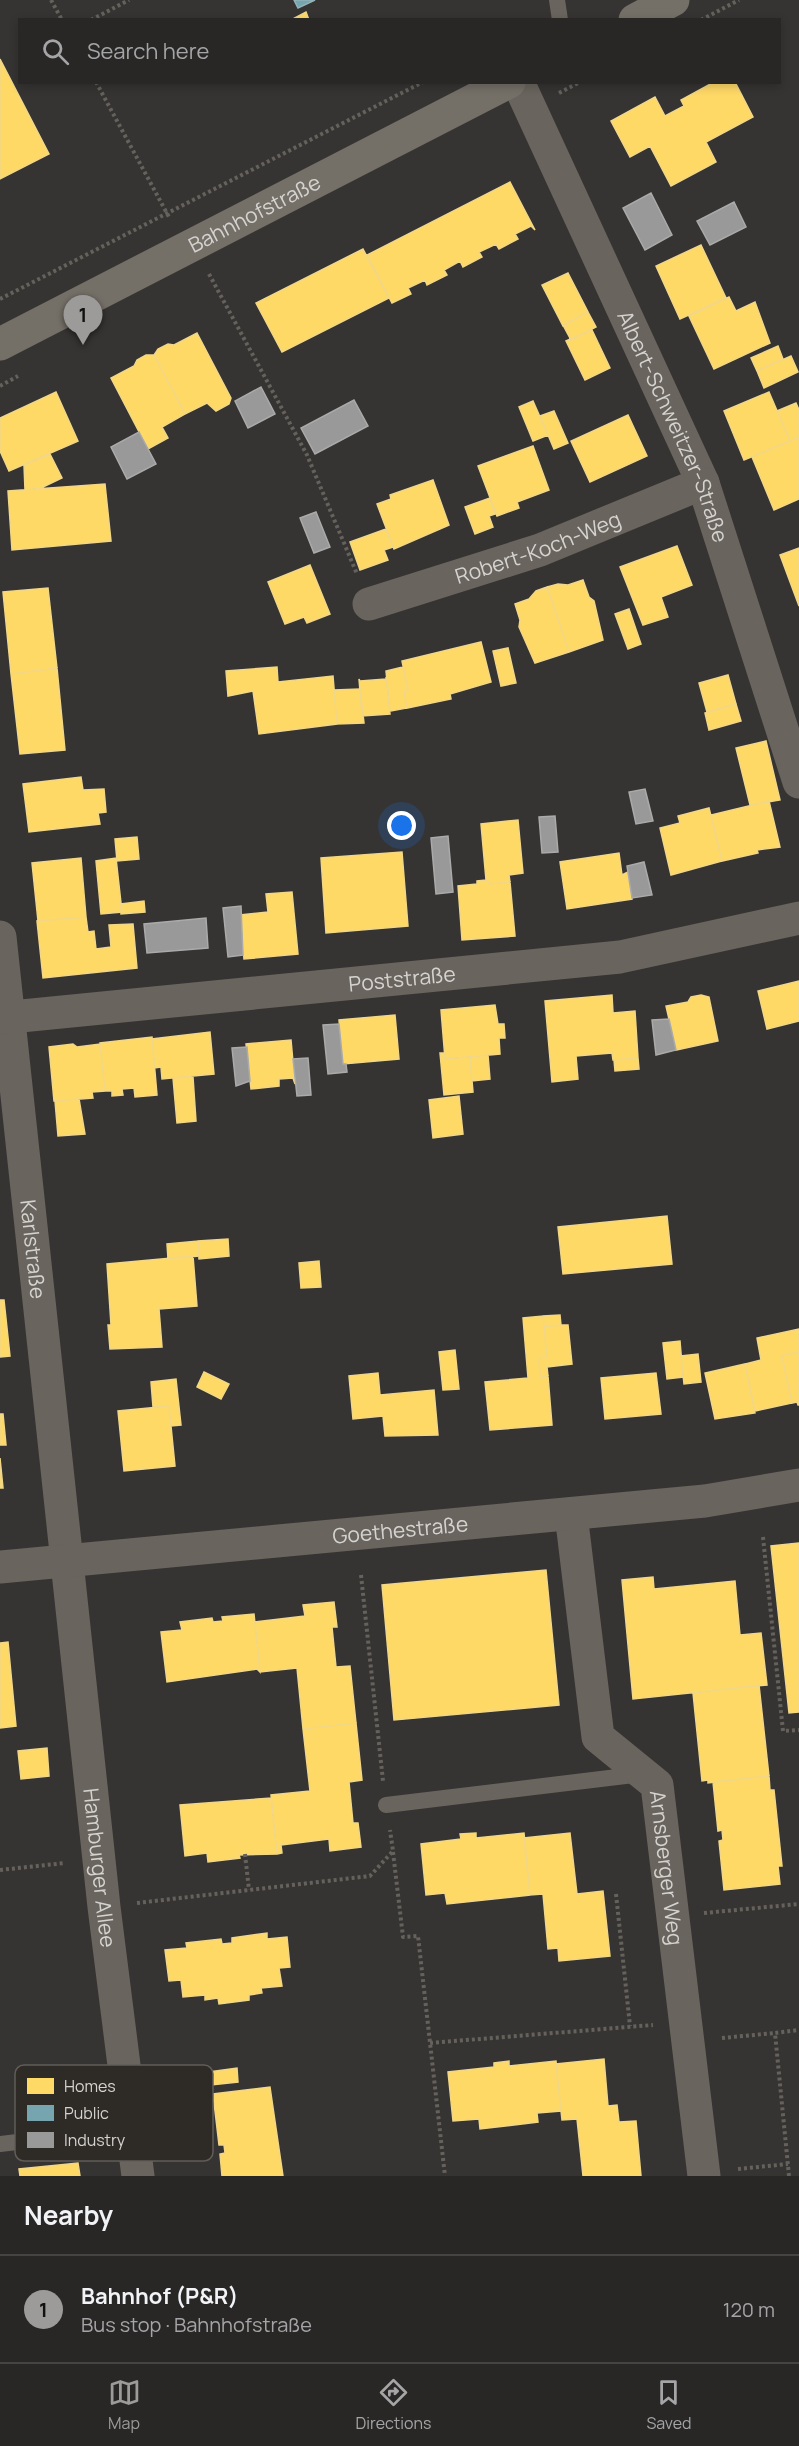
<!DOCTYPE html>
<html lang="en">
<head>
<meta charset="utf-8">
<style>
  :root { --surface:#282726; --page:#343332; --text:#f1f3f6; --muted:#a5a5a7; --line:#444443; --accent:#9d9b99 }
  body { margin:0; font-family:Manrope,sans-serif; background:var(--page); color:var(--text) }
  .you { position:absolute; left:402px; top:826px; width:21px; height:21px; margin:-15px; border:4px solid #fff; border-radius:50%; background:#1a73e8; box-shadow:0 0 0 9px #1a73e833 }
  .badge { display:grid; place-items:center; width:39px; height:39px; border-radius:50%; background:var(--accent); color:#111; font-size:20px; font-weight:700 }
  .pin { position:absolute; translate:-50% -50px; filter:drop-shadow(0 2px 3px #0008) }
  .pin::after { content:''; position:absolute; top:32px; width:21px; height:18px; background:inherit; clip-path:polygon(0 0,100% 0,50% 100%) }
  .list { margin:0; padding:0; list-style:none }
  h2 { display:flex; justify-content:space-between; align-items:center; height:78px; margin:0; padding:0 24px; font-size:26px }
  h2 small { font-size:20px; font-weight:400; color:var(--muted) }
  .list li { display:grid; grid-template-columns:39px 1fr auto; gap:18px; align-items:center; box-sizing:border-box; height:108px; padding:0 24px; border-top:2px solid var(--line) }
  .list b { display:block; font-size:22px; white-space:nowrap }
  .list p { margin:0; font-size:20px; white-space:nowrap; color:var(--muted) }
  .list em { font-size:20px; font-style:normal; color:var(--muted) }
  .icon { flex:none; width:33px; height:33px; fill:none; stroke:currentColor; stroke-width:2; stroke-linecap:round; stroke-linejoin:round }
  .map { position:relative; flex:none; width:799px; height:2176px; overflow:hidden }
  .search { position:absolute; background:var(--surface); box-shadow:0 3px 9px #0003; left:18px; right:18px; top:18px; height:66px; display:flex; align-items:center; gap:15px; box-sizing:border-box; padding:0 21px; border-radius:0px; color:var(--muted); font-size:22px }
  .sheet { height:186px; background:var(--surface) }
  nav { display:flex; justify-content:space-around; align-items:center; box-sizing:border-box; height:84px; border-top:2px solid var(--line); background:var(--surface); font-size:16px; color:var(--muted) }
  nav a { display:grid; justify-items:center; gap:3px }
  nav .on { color:var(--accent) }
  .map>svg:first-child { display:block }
  .homes { fill:#ffd966; stroke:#f2d786; stroke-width:1.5 }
  .public { fill:#76a5af; stroke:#92b3b9; stroke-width:1.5 }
  .industry { fill:#999; stroke:#abaaaa; stroke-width:1.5 }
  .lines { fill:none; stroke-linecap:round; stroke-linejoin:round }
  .path { stroke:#65625d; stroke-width:4; stroke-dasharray:3 3; stroke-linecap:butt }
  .service { stroke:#69645d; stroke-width:16 }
  .minor { stroke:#69645d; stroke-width:33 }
  .secondary { stroke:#746f67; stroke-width:33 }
  .labels { text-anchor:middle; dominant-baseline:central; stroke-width:6; stroke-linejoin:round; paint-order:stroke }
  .street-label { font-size:21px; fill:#d5d3d0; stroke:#2e2a26 }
  .key { fill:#2e2a26; stroke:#605d59; stroke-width:1.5 }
  .key-label { font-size:16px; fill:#d5d3d0 }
</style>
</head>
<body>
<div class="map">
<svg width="799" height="2176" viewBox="0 0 799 2176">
  <rect width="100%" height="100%" fill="#363432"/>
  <!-- homes -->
  <path class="homes" d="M306 12 309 20H291Z
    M0 59 49 154 0 179Z
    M714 82H735L753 117 706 142 716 162 671 186 650 146 630 157 611 121 655 97 665 116 684 106 681 100Z
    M510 182 535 230 531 226 515 234 518 239 499 249 496 244 479 252 482 257 463 267 460 261 444 270 447 275 427 285 425 280 408 288 411 294 392 303 367 255Z
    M701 245 726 298 680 319 656 266Z
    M363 249 389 298 282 352 256 303Z
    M568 273 588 312 563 326 542 285Z
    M729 297 736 311 755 302 770 343 714 369 689 316Z
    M588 312 596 327 571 340 563 325Z
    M592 330 610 368 585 380 566 341Z
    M197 333 231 398 229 404 216 411 207 403 185 414 154 355 158 349 168 344 174 345Z
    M778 346 783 359 757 371 751 358Z
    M146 355H154L185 414 162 427 168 438 148 449 111 378 134 366 137 360Z
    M791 356 798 372 764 388 757 371Z
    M56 392 78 441 9 471 0 451V418Z
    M769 392 790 441 744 460 724 411Z
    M533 401 548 435 533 441 519 407Z
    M796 403 799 410V437L790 441 777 411Z
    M554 411 568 443 554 449 540 416Z
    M628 415 647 456 590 482 571 441Z
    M799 437V499L774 510 752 457Z
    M533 446 549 490 517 502 519 508 497 516 478 466Z
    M50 454 62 478 41 488 25 490 24 465Z
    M433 480 449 525 394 549 377 504 391 499 390 495Z
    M105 484 111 541 12 550 8 491Z
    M490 498 495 514 489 516 493 527 475 534 465 507Z
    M386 529 393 547 384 550 388 560 360 570 350 542Z
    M677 546 692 585 661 597 668 617 643 625 620 567Z
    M799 548V606L780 555Z
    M310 565 330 614 307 623 304 617 285 624 268 582Z
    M583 580 589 597 594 601 603 640 569 652 547 587 558 584 568 585Z
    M547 587 569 652 535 663 519 627 520 620 515 604 529 599 536 591Z
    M48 588 57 668 11 674 3 592Z
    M629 609 641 644 628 649 615 614Z
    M481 642 491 682 450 694 451 699 407 708 404 691 408 690 402 661Z
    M508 648 516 683 501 686 493 651Z
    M277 667 278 682 333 676 337 724 259 734 253 691 228 696 226 671Z
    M403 667 408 690 404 691 407 708 390 711 386 671Z
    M57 668 65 750 20 754 11 674Z
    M728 675 736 704 707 712 699 683Z
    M386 677 390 714 362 716 359 679 360 681 386 679Z
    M360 689 364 723 337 724 334 690Z
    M736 704 741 721 709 730 705 713Z
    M766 741 780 800 750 805 736 748Z
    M81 777 83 790 104 789 106 812 98 813 100 824 29 832 23 784Z
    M769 801 780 847 757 850 758 853 722 861 711 815Z
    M709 808 722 861 671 875 660 828 680 823 678 816Z
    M518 820 523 873 509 875 510 882 490 884 486 880 481 824Z
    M137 837 139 859 117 861 115 839Z
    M402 852 408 926 326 933 321 858Z
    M619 853 622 875 628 872 632 899 567 909 560 862Z
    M81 858 86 917 38 921 32 863Z
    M116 858 122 912 101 914 96 861Z
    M486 880 490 884 510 882 515 936 462 940 458 886 477 884V881Z
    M292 892 298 954 244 959 240 915 268 912 266 894Z
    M144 901 145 912 121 914V904Z
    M86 917 88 932 94 931 96 949 111 947 109 925 133 924 137 968 43 978 37 921Z
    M799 981V1021L767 1029 758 991Z
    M612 995 613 1013 635 1011 638 1058 613 1060 612 1053 576 1056 578 1079 552 1082 545 1001Z
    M701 995 709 997 718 1041 676 1050 666 1006 688 1002 691 997Z
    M495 1005 498 1024H504L505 1038H499L500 1054 445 1059 441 1010Z
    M395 1015 399 1059 343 1064 339 1020Z
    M210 1032 214 1074 162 1079 161 1067 155 1068 152 1039Z
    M152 1037 157 1095 135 1097 134 1088 122 1089 123 1095 112 1096V1091H105L100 1043Z
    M291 1040 295 1084 293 1078 279 1079V1086L251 1089 246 1044Z
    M73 1044 77 1047 100 1044 105 1091 92 1092 93 1098 54 1101 49 1047Z
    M440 1053H445V1059L470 1057 473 1092 444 1095Z
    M488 1055 490 1079 472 1081 470 1057Z
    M638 1058 639 1069 615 1071 614 1060Z
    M193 1077 196 1121 177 1123 173 1078Z
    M459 1096 463 1134 433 1138 429 1100Z
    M79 1099 85 1134 58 1136 55 1101Z
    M667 1216 672 1264 563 1274 558 1227Z
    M228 1239 229 1256 199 1259 198 1241Z
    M198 1241 199 1256 168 1259 167 1244Z
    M193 1256 197 1306 159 1309 162 1347 110 1349 108 1325H111L107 1264Z
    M319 1261 321 1287 301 1288 299 1263Z
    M0 1300H4L10 1356 0 1357Z
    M560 1315 561 1325 544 1327 543 1316Z
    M543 1316 547 1356 539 1358 540 1377 548 1376 552 1425 490 1430 485 1382 528 1378 523 1318Z
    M561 1325H568L572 1364 547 1367 548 1376 540 1377 539 1358 547 1356 544 1327Z
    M799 1329V1352L782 1356 792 1403 755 1411 745 1364 761 1360 757 1338Z
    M680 1341 683 1377 667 1379 663 1343Z
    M455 1350 459 1389 443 1390 439 1352Z
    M799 1352V1405H798L797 1402 792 1403 782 1356Z
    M698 1354 701 1382 684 1384 681 1356Z
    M745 1364 755 1413 715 1419 705 1373Z
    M204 1372 229 1384 221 1399 197 1387Z
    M378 1373 380 1395 434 1390 438 1435 385 1436 383 1416 353 1419 349 1376Z
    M656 1373 661 1414 605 1419 601 1378Z
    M176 1379 181 1425 171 1426 169 1406 153 1407 151 1382Z
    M169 1406 175 1466 124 1471 118 1411Z
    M0 1414H3L6 1445H0Z
    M0 1458 3 1488H0Z
    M799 1543V1712L789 1713 771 1546Z
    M546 1570 559 1705 394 1720 382 1585Z
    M653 1577 654 1589 735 1581 740 1635 761 1633 767 1685 633 1699 622 1580Z
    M334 1602 337 1627H332L336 1667 350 1666 356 1723 303 1729 297 1668 260 1672 255 1622 305 1616 303 1605Z
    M254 1614 260 1672 257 1669 167 1682 161 1632 182 1630 180 1622 212 1618 213 1622 223 1621 222 1617Z
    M8 1642 16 1726 0 1728V1643Z
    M759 1685 769 1776 708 1783V1780L702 1781 693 1693Z
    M356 1723 362 1780 349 1782 353 1823H358L361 1847 330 1851 329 1839 281 1845 282 1853 277 1854 271 1795 310 1791 303 1729Z
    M47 1748 49 1776 21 1779 18 1751Z
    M769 1776 770 1790H774L782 1866H778L780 1884 724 1890 719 1841 723 1840 722 1830 718 1831 713 1782Z
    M271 1798 277 1854 239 1855 240 1858 208 1862 207 1853 185 1856 180 1805Z
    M476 1833V1838L524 1833 530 1895 447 1904 445 1893 426 1895 421 1844 461 1839 460 1834Z
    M570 1833 577 1894 603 1891 610 1956 559 1961 558 1948 548 1949 543 1894 530 1895 524 1838Z
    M267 1933V1939L287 1937 290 1967 279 1968 282 1986 261 1988 262 1993 249 1995V2000L219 2004 218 1998 205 2000V1995L183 1997 181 1980 169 1981 165 1950 187 1948 186 1943 221 1939 222 1944 232 1943V1938Z
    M604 2059 608 2106 617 2105 619 2122 636 2121 641 2176H583L577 2119 562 2120 556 2064Z
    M509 2061V2066L556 2061 561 2111 537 2113 538 2122 480 2129 479 2119 453 2121 448 2072 494 2067V2063Z
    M237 2068 238 2082 211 2085 209 2072Z
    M270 2087 283 2176H222L220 2154 225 2153 224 2145H219L213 2094Z
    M78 2163 80 2176H20L19 2169Z"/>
  <!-- public -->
  <path class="public" d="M294 0H315L298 8Z"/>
  <!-- industry -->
  <path class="industry" d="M651 193 672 235 645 250 623 208Z
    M734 202 746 227 710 245 697 221Z
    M261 387 275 414 248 428 235 401Z
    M354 400 368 426 315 454 301 428Z
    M139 432 156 464 127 479 111 447Z
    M316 512 330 547 314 553 300 518Z
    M645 789 653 821 636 824 629 792Z
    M555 816 558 852 542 853 539 817Z
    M448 836 453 892 436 894 431 838Z
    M644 862 652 895 632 898 627 866Z
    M241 906 243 955 228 957 223 908Z
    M206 918 208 948 147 953 144 924Z
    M669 1019 676 1050 656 1055 652 1020Z
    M339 1024 343 1064H346L347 1072 328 1074 323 1025Z
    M247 1047 250 1081 236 1086 232 1048Z
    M308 1058 311 1095 297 1096 293 1059Z"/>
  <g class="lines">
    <!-- path -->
    <path class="path" d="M51 0 62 20
      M91 20 129 0
      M701 20 739 0
      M96 82 170 219
      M559 93 580 82
      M209 274 307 455 357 574
      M0 299 423 82
      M0 386 18 376
      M763 1537 783 1731 799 1730
      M361 1575 383 1781
      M393 1852 403 1937 418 1936 445 2176
      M245 1854 249 1890
      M0 1870 65 1863
      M616 1894 630 2026
      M137 1903 370 1876 393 1851 390 1830
      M704 1913 799 1904
      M722 2038 775 2033
      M430 2043 653 2025
      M738 2169 788 2164
      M789 2176 775 2033 799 2030"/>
    <!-- service -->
    <path class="service" d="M557 0 560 20
      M386 1805 642 1774
      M0 2144 132 2128"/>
    <!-- minor -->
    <g class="minor">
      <path id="s1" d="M518 82 703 483 799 782"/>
      <path id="s2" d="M369 604 540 550 703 483"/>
      <path id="s3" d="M0 937 104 1907 138 2176"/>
      <path id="s4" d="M0 1018 620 957 799 918"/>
      <path id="s5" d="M571 1514 598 1737 657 1785 704 2176"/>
      <path id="s6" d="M0 1567 705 1501 799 1485"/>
    </g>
    <!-- secondary -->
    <g class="secondary">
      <path d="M635 20 673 0"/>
      <path id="s7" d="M0 344 509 82"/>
    </g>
  </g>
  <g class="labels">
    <!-- street labels -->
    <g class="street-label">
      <text stroke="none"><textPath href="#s7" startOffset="286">Bahnhofstraße</textPath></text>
      <text stroke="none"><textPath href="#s1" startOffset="378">Albert-Schweitzer-Straße</textPath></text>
      <text stroke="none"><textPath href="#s2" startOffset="178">Robert-Koch-Weg</textPath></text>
      <text stroke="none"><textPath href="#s4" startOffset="404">Poststraße</textPath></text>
      <text stroke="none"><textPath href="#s3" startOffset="314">Karlstraße</textPath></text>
      <text stroke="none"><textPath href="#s6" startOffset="402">Goethestraße</textPath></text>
      <text stroke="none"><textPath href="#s3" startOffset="936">Hamburger Allee</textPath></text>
      <text stroke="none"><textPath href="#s5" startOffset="384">Arnsberger Weg</textPath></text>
    </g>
  </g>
  <!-- legend -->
  <rect x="15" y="2065" width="198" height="96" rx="9" class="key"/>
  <rect x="27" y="2078" width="27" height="16" fill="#ffd966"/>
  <rect x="27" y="2105" width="27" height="16" fill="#76a5af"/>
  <rect x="27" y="2132" width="27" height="16" fill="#999"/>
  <g class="key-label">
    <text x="64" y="2092">Homes</text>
    <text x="64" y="2119">Public</text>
    <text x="64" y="2146">Industry</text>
  </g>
</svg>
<div class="you"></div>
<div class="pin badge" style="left:83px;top:345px">1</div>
<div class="search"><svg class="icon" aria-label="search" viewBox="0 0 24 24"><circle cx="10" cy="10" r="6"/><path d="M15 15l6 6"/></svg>Search here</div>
</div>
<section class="sheet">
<h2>Nearby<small></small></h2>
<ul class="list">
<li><span class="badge">1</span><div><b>Bahnhof (P&amp;R)</b><p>Bus stop · Bahnhofstraße</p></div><em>120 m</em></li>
</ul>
</section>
<nav>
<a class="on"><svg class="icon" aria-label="map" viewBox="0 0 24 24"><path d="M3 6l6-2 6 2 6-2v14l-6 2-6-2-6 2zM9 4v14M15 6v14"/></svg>Map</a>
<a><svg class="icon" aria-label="directions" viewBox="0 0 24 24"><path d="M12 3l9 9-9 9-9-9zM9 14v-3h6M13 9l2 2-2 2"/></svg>Directions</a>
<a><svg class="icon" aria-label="saved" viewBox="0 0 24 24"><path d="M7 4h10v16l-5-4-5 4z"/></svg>Saved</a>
</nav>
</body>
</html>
